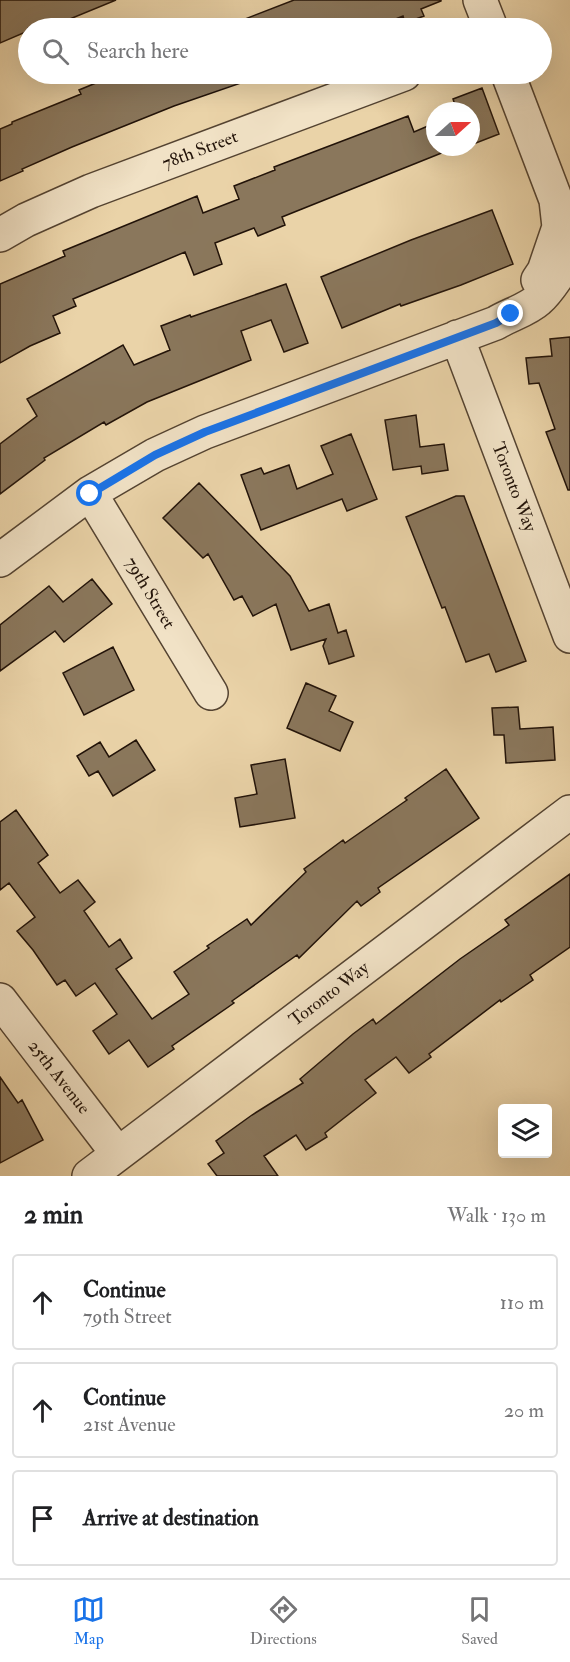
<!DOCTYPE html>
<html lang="en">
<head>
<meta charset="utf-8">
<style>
  :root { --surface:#fff; --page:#f6f6f6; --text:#202124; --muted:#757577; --line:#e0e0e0; --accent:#1a73e8 }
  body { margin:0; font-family:"IM FELL Double Pica",serif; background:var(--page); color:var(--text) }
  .controls { position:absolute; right:18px; bottom:18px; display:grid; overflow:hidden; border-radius:6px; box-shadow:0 6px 24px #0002 }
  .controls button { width:54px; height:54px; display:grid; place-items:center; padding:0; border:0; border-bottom:2px solid var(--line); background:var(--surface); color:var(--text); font:30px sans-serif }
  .compass { position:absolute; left:426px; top:102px; width:54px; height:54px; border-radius:50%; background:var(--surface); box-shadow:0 6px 24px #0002; rotate:69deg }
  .stop { position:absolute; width:18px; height:18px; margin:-14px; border:4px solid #1a73e8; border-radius:50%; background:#fff }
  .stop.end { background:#1a73e8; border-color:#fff; box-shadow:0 2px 6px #0008 }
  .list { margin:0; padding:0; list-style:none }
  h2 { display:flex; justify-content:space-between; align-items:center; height:78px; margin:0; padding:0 24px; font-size:26px }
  h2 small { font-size:20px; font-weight:400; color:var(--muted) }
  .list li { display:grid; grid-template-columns:39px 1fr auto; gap:18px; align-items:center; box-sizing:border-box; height:96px; margin:0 12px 12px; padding:0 12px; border:2px solid var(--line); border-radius:6px }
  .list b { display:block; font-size:22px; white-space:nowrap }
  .list p { margin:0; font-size:20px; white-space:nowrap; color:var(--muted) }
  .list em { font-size:20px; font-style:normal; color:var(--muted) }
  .icon { flex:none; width:33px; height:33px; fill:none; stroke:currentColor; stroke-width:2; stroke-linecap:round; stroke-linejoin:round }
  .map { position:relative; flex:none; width:570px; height:1176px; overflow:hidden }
  .search { position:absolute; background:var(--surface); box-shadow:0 6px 24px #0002; left:18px; right:18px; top:18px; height:66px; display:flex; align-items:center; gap:15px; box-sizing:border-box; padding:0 21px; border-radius:33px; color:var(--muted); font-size:22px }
  .sheet { height:402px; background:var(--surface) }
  nav { display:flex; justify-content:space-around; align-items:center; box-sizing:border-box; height:84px; border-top:2px solid var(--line); background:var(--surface); font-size:16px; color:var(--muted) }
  nav a { display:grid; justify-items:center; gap:3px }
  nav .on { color:var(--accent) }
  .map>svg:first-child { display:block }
  .building { fill:#8a775c; stroke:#221309; stroke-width:1.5 }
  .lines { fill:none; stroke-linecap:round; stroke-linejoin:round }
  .minor-casing { stroke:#544331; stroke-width:36 }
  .minor { stroke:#f1e2c6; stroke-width:33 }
  .route { stroke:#1a73e8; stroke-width:8 }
  .labels { text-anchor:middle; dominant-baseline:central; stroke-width:5; stroke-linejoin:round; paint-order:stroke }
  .street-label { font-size:18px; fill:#221309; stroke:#f1e2c6 }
</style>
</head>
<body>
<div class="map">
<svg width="570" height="1176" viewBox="0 0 570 1176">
  <rect width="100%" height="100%" fill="#ead3a8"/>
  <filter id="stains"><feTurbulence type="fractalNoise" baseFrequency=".00333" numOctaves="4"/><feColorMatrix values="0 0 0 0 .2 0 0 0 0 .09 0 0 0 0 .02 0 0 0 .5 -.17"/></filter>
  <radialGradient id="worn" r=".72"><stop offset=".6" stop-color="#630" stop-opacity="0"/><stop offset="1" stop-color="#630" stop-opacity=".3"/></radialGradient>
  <!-- building -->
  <path class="building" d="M0 0H116L48 28H28V31L0 43Z
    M294 0H441V1L421 9 424 16 405 23 403 16 373 28H227V26Z
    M133 74H258V77L174 106 72 147 22 169 23 171 0 181V129L12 124V122L81 94 79 90 108 78 110 83Z
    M482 88 499 134 471 145V111H457L453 99Z
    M408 116 414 132 435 123V147H465L455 150 454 148 282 217 285 225 258 236 254 228 215 243 222 264 194 275 185 252 73 299 76 306 53 316 60 333 30 346 0 363V284L65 256 63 251 197 196 203 213 239 199 234 186 275 170 274 167Z
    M492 210 513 264 461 285 401 306 400 304 342 328 321 277 411 240Z
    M286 284 308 343 284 352 271 320 241 331 251 360 147 402 106 425 104 422 44 458 45 460 0 494V444L37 416 27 399 123 345 134 365 170 350 161 326 190 315 191 317Z
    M570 337V490H568L546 432 555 429 539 383 529 384 526 358 552 356 550 339Z
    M416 415 420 447 444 444 448 470 422 474 421 466 393 470 385 420Z
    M351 434 377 499 347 511 342 499 261 530 241 475 261 468 264 474 289 465 297 489 333 474 321 446Z
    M199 483 290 576 309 611 329 604 338 633 346 630 354 656 329 664 323 646 326 639 291 650 276 604 253 616 242 596 234 600 208 554 203 558 163 518Z
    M456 496H464L526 661 496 672 489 654 466 662 445 607 442 608 406 517Z
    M92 579 112 604 64 642 55 631 0 671V625L49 586 63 602Z
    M113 647 134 690 84 715 63 673Z
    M306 683 336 696 329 711 353 722 340 751 287 728Z
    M518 707 520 729 553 727 555 760 506 763 504 735H494L492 708Z
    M136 740 155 770 113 796 98 771 89 776 77 756 100 742 109 757Z
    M285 759 295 818 240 827 235 798 257 794 251 765Z
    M446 769 479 818 378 888 380 892 361 906 357 901 299 958 297 955 232 1001 234 1003 172 1046 174 1049 148 1067 129 1040 109 1054 93 1031 117 1014 95 983 76 996 65 980 57 985 33 950 17 931 35 917 9 883 0 890V822L16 810 48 855 38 863 60 893 78 880 95 902 84 911 109 947 120 939 132 958 116 969 152 1019 189 994 174 972 209 948 207 946 247 919 251 925 306 872 304 869 343 840 345 843 407 800 405 798Z
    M570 874V947L530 975 533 980 501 1002 500 1000 429 1054 431 1057 409 1073 396 1057 365 1080 376 1093 325 1133 327 1137 306 1150 296 1135 264 1156 278 1176H217L208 1164 224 1153 216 1141 252 1115 303 1083 300 1079 353 1034 373 1019 376 1024 460 959 509 925 505 920Z
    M0 1077 18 1103 22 1100 43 1140 0 1163Z"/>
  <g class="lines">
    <!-- minor casing -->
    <g class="minor-casing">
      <path id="minor" d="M480 0 491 28
        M508 74 556 200 559 227 544 271 538 280
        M0 235 26 220 91 191 404 74
        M457 337 570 636
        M90 493 211 693
        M0 560 90 493 155 455 205 432 496 323C509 315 527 310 538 300 551 289 560 271 570 257
        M0 1000 118 1154
        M89 1176 570 812"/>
    </g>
    <!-- minor -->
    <use href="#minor" class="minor"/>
  </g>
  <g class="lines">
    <!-- route -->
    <path class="route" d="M90 494 155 455 205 432 496 323 511 314"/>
  </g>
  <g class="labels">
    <!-- street labels -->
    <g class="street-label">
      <text transform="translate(200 150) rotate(-21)">78th Street</text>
      <text transform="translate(514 487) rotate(69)">Toronto Way</text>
      <text transform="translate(150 593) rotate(59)">79th Street</text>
      <text transform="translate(329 994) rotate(-37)">Toronto Way</text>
      <text transform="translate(59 1077) rotate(52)">25th Avenue</text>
    </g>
  </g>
  <rect width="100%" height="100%" filter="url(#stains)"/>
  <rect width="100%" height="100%" fill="url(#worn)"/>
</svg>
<div class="controls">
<button><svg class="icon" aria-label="layers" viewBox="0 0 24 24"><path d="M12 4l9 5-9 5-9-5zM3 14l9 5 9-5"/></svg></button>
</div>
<svg class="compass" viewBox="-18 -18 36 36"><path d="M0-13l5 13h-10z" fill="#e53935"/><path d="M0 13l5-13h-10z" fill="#757577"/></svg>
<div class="stop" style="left:90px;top:494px"></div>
<div class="stop end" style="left:511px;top:314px"></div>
<div class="search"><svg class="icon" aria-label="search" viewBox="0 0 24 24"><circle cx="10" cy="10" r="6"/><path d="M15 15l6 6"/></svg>Search here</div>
</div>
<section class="sheet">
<h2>2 min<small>Walk · 130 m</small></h2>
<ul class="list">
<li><svg class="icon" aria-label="ahead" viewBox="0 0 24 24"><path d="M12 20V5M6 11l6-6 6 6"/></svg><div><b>Continue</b><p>79th Street</p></div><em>110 m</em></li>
<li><svg class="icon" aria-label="ahead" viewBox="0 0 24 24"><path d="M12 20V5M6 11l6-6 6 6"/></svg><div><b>Continue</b><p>21st Avenue</p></div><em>20 m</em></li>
<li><svg class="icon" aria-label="arrive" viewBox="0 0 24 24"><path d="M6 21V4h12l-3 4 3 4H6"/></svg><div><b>Arrive at destination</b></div></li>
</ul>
</section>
<nav>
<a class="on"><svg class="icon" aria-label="map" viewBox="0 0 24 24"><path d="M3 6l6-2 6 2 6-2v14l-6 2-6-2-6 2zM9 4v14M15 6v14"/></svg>Map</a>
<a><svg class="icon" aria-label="directions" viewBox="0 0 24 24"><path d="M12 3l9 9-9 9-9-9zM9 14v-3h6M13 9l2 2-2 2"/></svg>Directions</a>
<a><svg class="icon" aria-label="saved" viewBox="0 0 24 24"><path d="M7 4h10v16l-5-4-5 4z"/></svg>Saved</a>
</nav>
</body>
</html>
